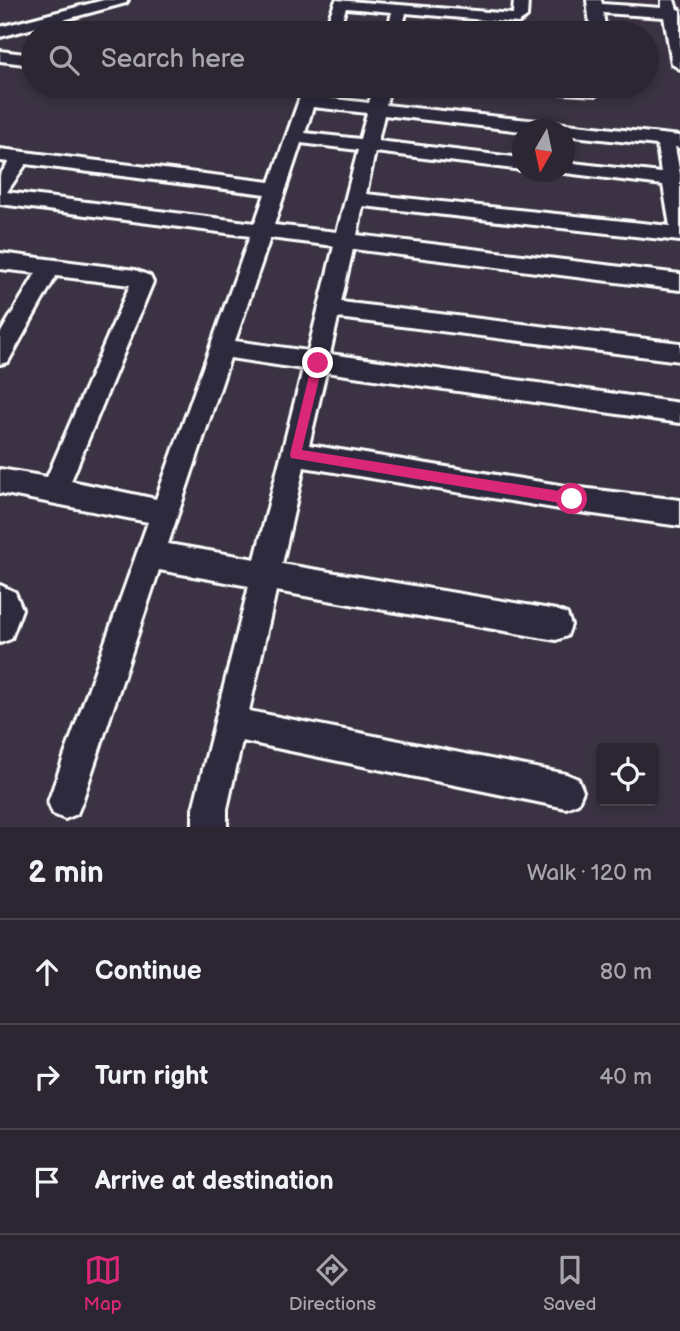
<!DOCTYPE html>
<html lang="en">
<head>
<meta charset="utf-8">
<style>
  :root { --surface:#2c2632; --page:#342e3a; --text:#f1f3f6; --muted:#a6a5ac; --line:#48434d; --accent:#db2777 }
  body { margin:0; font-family:"Balsamiq Sans",sans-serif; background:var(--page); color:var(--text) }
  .controls { position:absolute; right:21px; bottom:21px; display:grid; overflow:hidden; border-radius:7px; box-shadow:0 4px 10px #0003 }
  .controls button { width:63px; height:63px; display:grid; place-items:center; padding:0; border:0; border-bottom:2px solid var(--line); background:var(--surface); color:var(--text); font:35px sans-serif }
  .compass { position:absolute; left:512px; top:119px; width:63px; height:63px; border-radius:50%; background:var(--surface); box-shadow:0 4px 10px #0003; rotate:189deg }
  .stop { position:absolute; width:21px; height:21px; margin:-16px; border:5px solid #db2777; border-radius:50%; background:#fff }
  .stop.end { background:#db2777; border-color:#fff; box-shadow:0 2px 7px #0008 }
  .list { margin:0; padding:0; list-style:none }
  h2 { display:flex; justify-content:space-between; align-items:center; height:91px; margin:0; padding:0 28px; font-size:30px }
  h2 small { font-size:23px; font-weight:400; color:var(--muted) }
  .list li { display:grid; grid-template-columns:46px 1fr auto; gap:21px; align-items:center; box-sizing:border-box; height:105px; padding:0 28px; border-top:2px solid var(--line) }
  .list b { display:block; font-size:26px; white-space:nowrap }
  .list em { font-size:23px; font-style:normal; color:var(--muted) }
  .icon { flex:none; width:38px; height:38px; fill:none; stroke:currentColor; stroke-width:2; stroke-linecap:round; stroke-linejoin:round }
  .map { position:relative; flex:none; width:680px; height:827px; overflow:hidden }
  .search { position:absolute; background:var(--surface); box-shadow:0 4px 10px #0003; left:21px; right:21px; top:21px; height:77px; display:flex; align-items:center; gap:18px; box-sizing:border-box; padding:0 24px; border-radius:38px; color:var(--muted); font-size:26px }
  .sheet { height:406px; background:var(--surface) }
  nav { display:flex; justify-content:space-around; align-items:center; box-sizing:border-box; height:98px; border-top:2px solid var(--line); background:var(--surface); font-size:19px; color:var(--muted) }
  nav a { display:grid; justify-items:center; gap:4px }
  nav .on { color:var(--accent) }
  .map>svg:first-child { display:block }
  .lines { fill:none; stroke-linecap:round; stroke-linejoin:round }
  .minor-casing { stroke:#fff; stroke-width:6 }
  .minor { fill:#2f2a3d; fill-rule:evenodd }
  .route { fill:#db2777 }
</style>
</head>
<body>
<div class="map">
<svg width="680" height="827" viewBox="0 0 680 827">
  <rect width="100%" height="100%" fill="#3b3343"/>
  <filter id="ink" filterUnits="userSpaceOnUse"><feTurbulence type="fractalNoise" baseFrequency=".0143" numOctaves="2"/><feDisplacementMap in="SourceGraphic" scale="14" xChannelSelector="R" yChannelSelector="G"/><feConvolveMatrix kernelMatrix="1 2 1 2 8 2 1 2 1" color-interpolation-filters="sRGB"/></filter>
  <g filter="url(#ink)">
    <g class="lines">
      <!-- minor casing -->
      <g class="minor-casing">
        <path id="minor" d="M104 0H128L126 3 0 37V27Z
          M336 0 513 14 514 0H528L527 17 518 23 406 13 401 33H387L392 12 346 8 337 33H323Z
          M587 0H601L602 4 662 8V0H674L677 9 680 10V69L672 64 664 17 603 13 606 33H591Z
          M0 51 33 55V65L0 61Z
          M304 86H320L317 97 369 103 374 86H390L386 105 680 136V148L675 147 680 174V241L363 206 357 235 680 274V290L353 249 341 302 680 343V361L338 318 330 354 680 403V423L326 372 309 445 572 487 680 500V526L572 511 304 467 282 564 556 610 567 614 571 625 567 636 556 640 276 591 249 711 566 774 578 779 583 791 578 803 566 808 242 741 227 809V827H193V809L249 586 159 570 82 802 77 814 65 819 53 814 48 802 148 522 0 493V469L47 477 130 285 56 276 8 362 0 364V334L36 273 0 269V253L135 270 150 276 153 282 71 481 156 499 250 236 0 204V175L9 162 0 161V149L270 182ZM313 107 367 113 360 139 305 133ZM384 115 522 131 564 130V135L657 145 661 173 564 162V172H557L663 185 670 226 366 194 375 152 522 170V158L378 141ZM301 143 358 150 337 232 274 225ZM26 164 265 194 255 223 7 192ZM270 238 334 246 308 351 235 341ZM230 358 303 369 255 559 168 544Z
          M523 86H610L596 95 531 91Z
          M0 585 15 592 22 609 11 639 0 643Z"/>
      </g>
      <!-- minor -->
      <use href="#minor" class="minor"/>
    </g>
  </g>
  <!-- route -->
  <path class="route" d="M318 359 323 363 302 450 572 493 578 499 576 503 572 505 291 458 290 454 312 363Z"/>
</svg>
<div class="controls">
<button><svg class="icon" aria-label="locate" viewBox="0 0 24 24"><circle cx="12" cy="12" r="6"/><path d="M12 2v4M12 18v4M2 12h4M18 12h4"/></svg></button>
</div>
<svg class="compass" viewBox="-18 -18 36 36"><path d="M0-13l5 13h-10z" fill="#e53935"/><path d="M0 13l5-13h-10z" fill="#a6a5ac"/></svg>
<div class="stop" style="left:572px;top:499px"></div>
<div class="stop end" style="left:318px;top:363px"></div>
<div class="search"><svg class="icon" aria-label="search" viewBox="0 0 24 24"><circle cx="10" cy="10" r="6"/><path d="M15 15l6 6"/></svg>Search here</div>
</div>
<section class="sheet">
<h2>2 min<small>Walk · 120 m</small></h2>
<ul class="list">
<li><svg class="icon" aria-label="ahead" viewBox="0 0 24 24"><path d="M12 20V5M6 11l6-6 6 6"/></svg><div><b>Continue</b></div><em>80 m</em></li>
<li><svg class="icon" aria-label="right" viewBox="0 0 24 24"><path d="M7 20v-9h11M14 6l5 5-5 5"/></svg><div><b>Turn right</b></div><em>40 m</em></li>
<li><svg class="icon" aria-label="arrive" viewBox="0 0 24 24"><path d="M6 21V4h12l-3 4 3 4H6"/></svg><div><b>Arrive at destination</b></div></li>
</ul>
</section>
<nav>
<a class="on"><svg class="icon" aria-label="map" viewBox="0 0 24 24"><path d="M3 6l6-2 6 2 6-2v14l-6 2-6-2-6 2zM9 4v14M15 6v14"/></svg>Map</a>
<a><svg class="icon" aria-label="directions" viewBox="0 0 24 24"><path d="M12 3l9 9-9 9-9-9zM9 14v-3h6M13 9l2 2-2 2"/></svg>Directions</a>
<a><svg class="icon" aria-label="saved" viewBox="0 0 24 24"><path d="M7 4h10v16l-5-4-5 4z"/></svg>Saved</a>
</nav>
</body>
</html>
